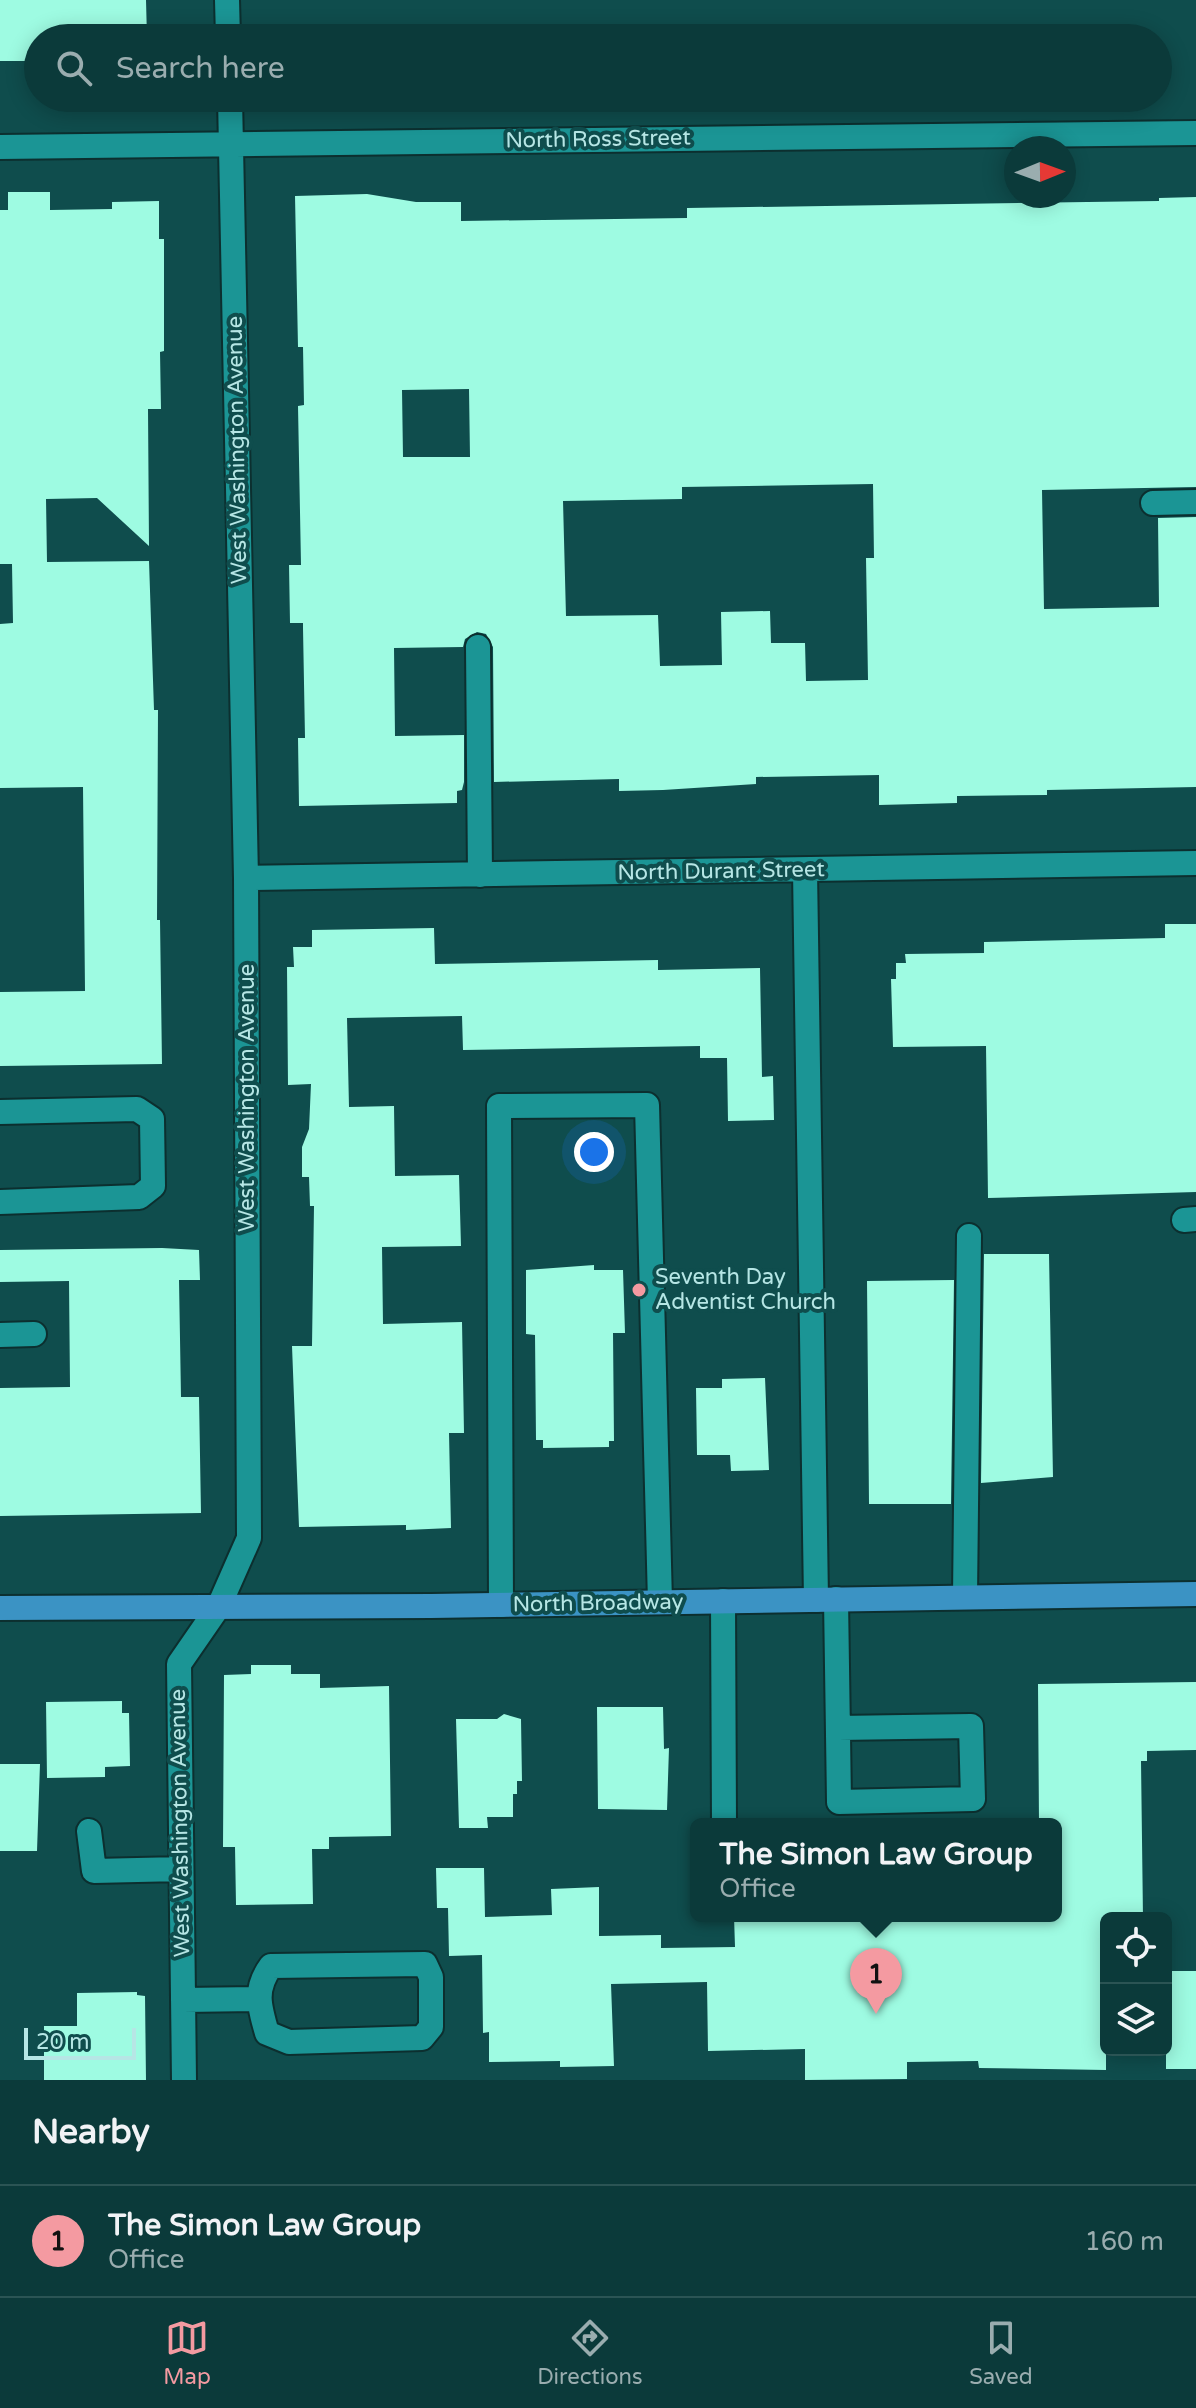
<!DOCTYPE html>
<html lang="en">
<head>
<meta charset="utf-8">
<style>
  :root { --surface:#0b3a3a; --page:#144142; --text:#f1f3f6; --muted:#9aadaf; --line:#2b5454; --accent:#f49aa1 }
  body { margin:0; font-family:"Varela Round",sans-serif; background:var(--page); color:var(--text) }
  .controls { position:absolute; right:24px; bottom:24px; display:grid; overflow:hidden; border-radius:12px; box-shadow:0 4px 20px #0003 }
  .controls button { width:72px; height:72px; display:grid; place-items:center; padding:0; border:0; border-bottom:2px solid var(--line); background:var(--surface); color:var(--text); font:40px sans-serif }
  .compass { position:absolute; left:1004px; top:136px; width:72px; height:72px; border-radius:50%; background:var(--surface); box-shadow:0 4px 20px #0003; rotate:89deg }
  .scale { position:absolute; left:24px; bottom:20px; width:112px; box-sizing:border-box; padding-left:8px; border:4px solid #b6e6e5; border-top:0; font-size:22px; line-height:28px; white-space:nowrap; color:#b6e6e5; -webkit-text-stroke:6px #0f4d4d; paint-order:stroke }
  .you { position:absolute; left:594px; top:1152px; width:28px; height:28px; margin:-20px; border:6px solid #fff; border-radius:50%; background:#1a73e8; box-shadow:0 0 0 12px #1a73e833 }
  .badge { display:grid; place-items:center; width:52px; height:52px; border-radius:50%; background:var(--accent); color:#111; font-size:26px; font-weight:700 }
  .pin { position:absolute; translate:-50% -66px; filter:drop-shadow(0 2px 4px #0008) }
  .pin::after { content:''; position:absolute; top:42px; width:28px; height:24px; background:inherit; clip-path:polygon(0 0,100% 0,50% 100%) }
  .popup { position:absolute; left:690px; top:1818px; width:372px; height:104px; box-sizing:border-box; display:grid; place-content:center; border-radius:12px; background:var(--surface); filter:drop-shadow(0 2px 6px #0005); font-size:26px; white-space:nowrap; color:var(--muted) }
  .popup b { font-size:30px; color:var(--text) }
  .popup::after { content:''; position:absolute; left:50%; top:100%; margin-left:-16px; border:16px solid transparent; border-top-color:var(--surface) }
  .list { margin:0; padding:0; list-style:none }
  h2 { display:flex; justify-content:space-between; align-items:center; height:104px; margin:0; padding:0 32px; font-size:34px }
  h2 small { font-size:26px; font-weight:400; color:var(--muted) }
  .list li { display:grid; grid-template-columns:52px 1fr auto; gap:24px; align-items:center; box-sizing:border-box; height:112px; padding:0 32px; border-top:2px solid var(--line) }
  .list b { display:block; font-size:30px; white-space:nowrap }
  .list p { margin:0; font-size:26px; white-space:nowrap; color:var(--muted) }
  .list em { font-size:26px; font-style:normal; color:var(--muted) }
  .icon { flex:none; width:44px; height:44px; fill:none; stroke:currentColor; stroke-width:2; stroke-linecap:round; stroke-linejoin:round }
  .map { position:relative; flex:none; width:1196px; height:2080px; overflow:hidden }
  .search { position:absolute; background:var(--surface); box-shadow:0 4px 20px #0003; left:24px; right:24px; top:24px; height:88px; display:flex; align-items:center; gap:20px; box-sizing:border-box; padding:0 28px; border-radius:44px; color:var(--muted); font-size:30px }
  .sheet { height:216px; background:var(--surface) }
  nav { display:flex; justify-content:space-around; align-items:center; box-sizing:border-box; height:112px; border-top:2px solid var(--line); background:var(--surface); font-size:22px; color:var(--muted) }
  nav a { display:grid; justify-items:center; gap:4px }
  nav .on { color:var(--accent) }
  .map>svg:first-child { display:block }
  .building { fill:#9efbe2; fill-rule:evenodd }
  .lines { fill:none; stroke-linecap:round; stroke-linejoin:round }
  .minor-casing { stroke:#0c2f2f; stroke-width:28 }
  .major-casing { stroke:#0c2f2f; stroke-width:28 }
  .minor { stroke:#1b9595; stroke-width:24 }
  .major { stroke:#3b93c4; stroke-width:24 }
  .poi-dot { fill:#f49aa1; stroke:#0f4d4d; stroke-width:3 }
  .labels { text-anchor:middle; dominant-baseline:central; stroke-width:8; stroke-linejoin:round; paint-order:stroke }
  .street-label { font-size:22px; fill:#b6e6e5; stroke:#0f4d4d }
  .poi-label { font-size:22px; fill:#b6e6e5; stroke:#0f4d4d; text-anchor:start }
</style>
</head>
<body>
<div class="map">
<svg width="1196" height="2080" viewBox="0 0 1196 2080">
  <rect width="100%" height="100%" fill="#0f4d4d"/>
  <!-- building -->
  <path class="building" d="M0 0H146L147 38H38V61H0Z
    M8 192H50V210L112 209V202L159 201V239H164V351L160 352 161 409H148L149 546 97 498 46 499 47 562 149 561 154 710H158L157 920H160L162 1064 0 1066V992L85 991 83 787 0 788V624L13 623 12 564H0V210H8Z
    M367 194 416 202H461V221L687 218V208L1159 201V198L1196 197V487L1042 490 1044 609 1159 607 1158 518 1196 517V787L1047 790V795L957 796V803L879 805V775L756 777V784L663 790 619 791V779L494 782 493 647 486 634 477 632 465 639 463 647 394 648 395 736 464 735V782L462 790 457 791V803L299 806 298 738H305L303 628V623H290L289 565H301L298 406 304 405 303 347H298L295 196ZM469 389 470 457H403L402 390ZM873 484 874 558H866L868 680 806 681 805 643H771L770 611 721 612 722 665 660 666 658 615 566 616 563 501 682 499V487Z
    M1165 924H1196V1192L988 1198 986 1046 893 1047 891 979H896V963H906L905 954 984 953V942L1165 938Z
    M434 928 435 964 658 960V970L760 968 762 1077 773 1076 774 1120 728 1121 727 1058H700V1046L463 1050 462 1016 347 1018 349 1107 394 1106 395 1176 459 1175 461 1246 382 1247 383 1324 462 1322 464 1433H449L451 1528 406 1530V1525L299 1527 292 1346H312L314 1206H310L309 1177H302V1147L309 1129 311 1084 288 1085 287 967H294L293 947H312V930Z
    M162 1248 199 1250 200 1280H179L181 1397H199L201 1513 0 1516V1388L70 1387 69 1281 0 1282V1250Z
    M984 1254H1049L1053 1477 981 1483Z
    M594 1265V1270H623L625 1333H613L614 1441H609V1447L543 1448V1440H536L535 1335 526 1334V1270Z
    M954 1280 951 1504H869L867 1281Z
    M765 1378 769 1470 731 1471 730 1455H697L696 1388H722V1379Z
    M251 1665H291V1674H320V1688L389 1686 391 1836 329 1837V1849H312L313 1904 236 1905 235 1847H223L224 1675 251 1674Z
    M1196 1682V1750L1147 1751V1761H1141L1143 1918H1106V2070L979 2068 978 2061 907 2062V2079L805 2080V2049L708 2051 707 1982 611 1984 614 2066 560 2067V2061L489 2062V2032L483 2033 482 1955 449 1956 448 1908H437L436 1868H484L485 1917 552 1915 551 1889 599 1887V1936L661 1935V1948L735 1947 734 1916H1056V1824H1039L1038 1684Z
    M122 1701V1713H129L130 1766 105 1767V1777L47 1778 46 1702Z
    M597 1707H663L664 1749 669 1748 667 1810 598 1809Z
    M504 1714 521 1719 522 1781H517V1794H513V1817H487L488 1828H459L456 1719H497Z
    M0 1764H40L37 1851H0Z
    M1166 1971H1196V2069H1166Z
    M137 1992V1995L145 1996 146 2080H44V2026H77V1993Z"/>
  <g class="lines">
    <!-- minor casing -->
    <g class="minor-casing">
      <path id="minor" d="M227 0 228 38
        M0 147 1196 133
        M1153 503 1196 502
        M478 647 480 875
        M805 870 816 1600
        M246 878 1196 863
        M0 1112 137 1109 152 1119 153 1186 139 1197 0 1202
        M1184 1220 1196 1219
        M0 1335 34 1334
        M965 1597 969 1236
        M836 1599 839 1802 973 1799 971 1726 838 1728
        M723 1601 724 1824
        M501 1605 499 1106 647 1105 660 1602
        M89 1831 94 1871 181 1869
        M425 1964 431 1977V2027L422 2038 289 2042 267 2033C259 2006 254 1989 271 1966Z
        M183 2000 257 1999
        M184 2080 179 1664 219 1606 249 1538 246 878 230 98"/>
    </g>
    <!-- major casing -->
    <g class="major-casing">
      <path id="major" d="M0 1608 431 1606 1196 1594"/>
    </g>
    <!-- minor -->
    <use href="#minor" class="minor"/>
    <!-- major -->
    <use href="#major" class="major"/>
  </g>
  <!-- markers -->
  <circle class="poi-dot" cx="639" cy="1290" r="8"/>
  <g class="labels">
    <!-- street labels -->
    <g class="street-label">
      <text transform="translate(598 139) rotate(-1)">North Ross Street</text>
      <text transform="translate(237 450) rotate(-91)">West Washington Avenue</text>
      <text transform="translate(721 871) rotate(-1)">North Durant Street</text>
      <text transform="translate(247 1098) rotate(-90)">West Washington Avenue</text>
      <text transform="translate(598 1603) rotate(-1)">North Broadway</text>
      <text transform="translate(180 1823) rotate(-91)">West Washington Avenue</text>
    </g>
    <!-- poi labels -->
    <g class="poi-label">
      <text x="655" y="1277">Seventh Day<tspan x="655" dy="25">Adventist Church</tspan></text>
    </g>
  </g>
</svg>
<div class="controls">
<button><svg class="icon" aria-label="locate" viewBox="0 0 24 24"><circle cx="12" cy="12" r="6"/><path d="M12 2v4M12 18v4M2 12h4M18 12h4"/></svg></button>
<button><svg class="icon" aria-label="layers" viewBox="0 0 24 24"><path d="M12 4l9 5-9 5-9-5zM3 14l9 5 9-5"/></svg></button>
</div>
<svg class="compass" viewBox="-18 -18 36 36"><path d="M0-13l5 13h-10z" fill="#e53935"/><path d="M0 13l5-13h-10z" fill="#9aadaf"/></svg>
<div class="scale">20 m</div>
<div class="you"></div>
<div class="pin badge" style="left:876px;top:2014px">1</div>
<div class="popup"><b>The Simon Law Group</b>Office</div>
<div class="search"><svg class="icon" aria-label="search" viewBox="0 0 24 24"><circle cx="10" cy="10" r="6"/><path d="M15 15l6 6"/></svg>Search here</div>
</div>
<section class="sheet">
<h2>Nearby<small></small></h2>
<ul class="list">
<li><span class="badge">1</span><div><b>The Simon Law Group</b><p>Office</p></div><em>160 m</em></li>
</ul>
</section>
<nav>
<a class="on"><svg class="icon" aria-label="map" viewBox="0 0 24 24"><path d="M3 6l6-2 6 2 6-2v14l-6 2-6-2-6 2zM9 4v14M15 6v14"/></svg>Map</a>
<a><svg class="icon" aria-label="directions" viewBox="0 0 24 24"><path d="M12 3l9 9-9 9-9-9zM9 14v-3h6M13 9l2 2-2 2"/></svg>Directions</a>
<a><svg class="icon" aria-label="saved" viewBox="0 0 24 24"><path d="M7 4h10v16l-5-4-5 4z"/></svg>Saved</a>
</nav>
</body>
</html>
